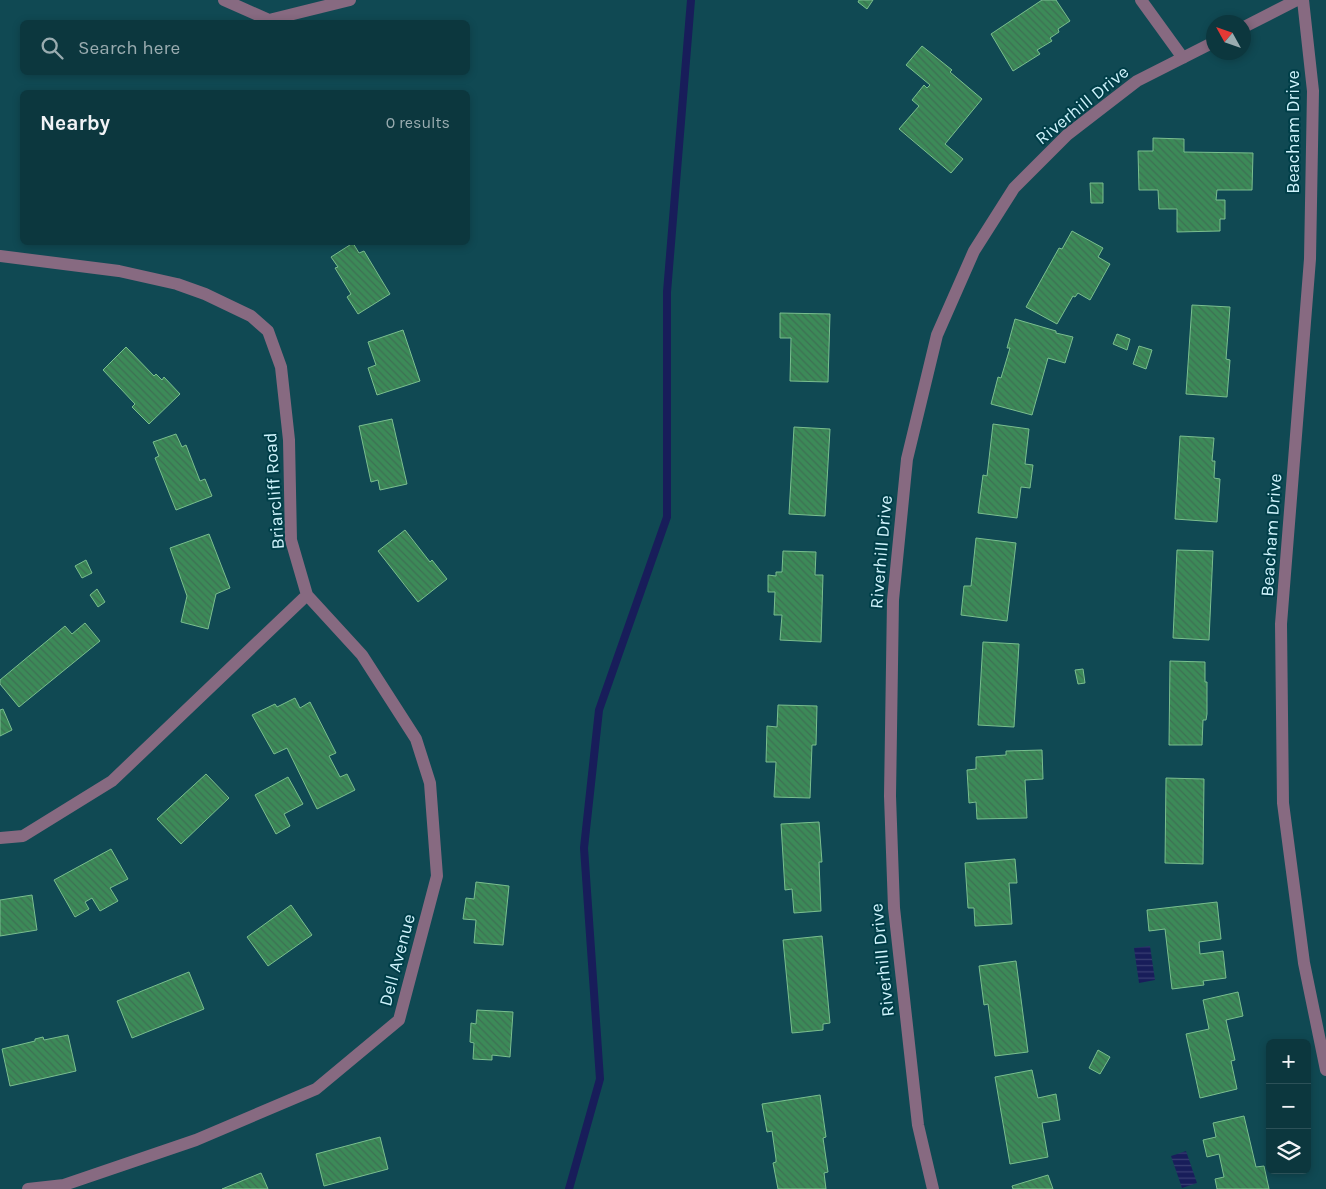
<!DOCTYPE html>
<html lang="en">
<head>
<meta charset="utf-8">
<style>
  :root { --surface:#0c373e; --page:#153f45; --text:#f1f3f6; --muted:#9aacb0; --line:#2c5158 }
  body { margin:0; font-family:Karla,sans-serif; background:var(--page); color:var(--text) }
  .controls { position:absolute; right:15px; bottom:15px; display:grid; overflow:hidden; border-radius:8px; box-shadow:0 2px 8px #0003 }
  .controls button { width:45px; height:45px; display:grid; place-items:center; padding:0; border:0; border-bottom:1px solid var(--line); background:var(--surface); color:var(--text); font:25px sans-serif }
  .compass { position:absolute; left:1206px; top:15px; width:45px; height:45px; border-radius:50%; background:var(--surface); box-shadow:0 2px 8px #0003; rotate:310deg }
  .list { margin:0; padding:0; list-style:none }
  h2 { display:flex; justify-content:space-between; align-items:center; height:65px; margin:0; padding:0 20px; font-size:21px }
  h2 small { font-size:16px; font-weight:400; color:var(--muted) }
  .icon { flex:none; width:28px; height:28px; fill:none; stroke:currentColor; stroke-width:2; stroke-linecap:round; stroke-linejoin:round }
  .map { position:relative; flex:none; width:1326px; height:1189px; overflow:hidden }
  .search { position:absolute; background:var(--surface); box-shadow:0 2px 8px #0003; left:20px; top:20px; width:450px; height:55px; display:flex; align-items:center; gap:12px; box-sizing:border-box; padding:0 18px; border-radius:8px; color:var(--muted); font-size:19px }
  .panel { position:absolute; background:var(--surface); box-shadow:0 2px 8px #0003; left:20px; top:90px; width:450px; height:155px; border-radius:8px }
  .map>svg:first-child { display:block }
  .water { fill:url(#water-rules) }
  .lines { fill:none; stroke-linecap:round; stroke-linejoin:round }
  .stream { stroke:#181d5a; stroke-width:8 }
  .building { fill:url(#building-back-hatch); stroke:#7abe8f }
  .minor { stroke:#876a81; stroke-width:12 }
  .labels { text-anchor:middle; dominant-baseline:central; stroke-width:4; stroke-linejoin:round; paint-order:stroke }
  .street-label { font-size:18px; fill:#cff3fc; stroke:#003e48 }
</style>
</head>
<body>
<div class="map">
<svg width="1326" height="1189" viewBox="0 0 1326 1189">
  <defs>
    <pattern id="water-rules" width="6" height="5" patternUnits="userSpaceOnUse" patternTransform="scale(1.25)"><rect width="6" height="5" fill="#181d5a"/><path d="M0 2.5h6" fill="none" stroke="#393e73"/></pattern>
    <pattern id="building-back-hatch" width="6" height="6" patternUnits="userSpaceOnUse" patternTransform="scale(1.25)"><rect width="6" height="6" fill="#3c8a58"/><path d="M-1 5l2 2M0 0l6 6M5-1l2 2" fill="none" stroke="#3d7053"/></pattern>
  </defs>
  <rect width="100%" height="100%" fill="#104953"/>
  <!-- water -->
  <path class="water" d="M1150 946 1155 980 1139 983 1134 948Z
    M1186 1151 1197 1183 1182 1188 1171 1156Z"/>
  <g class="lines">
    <!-- stream -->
    <path class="stream" d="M569 1189 600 1079 584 848 599 710 667 517V292L691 0"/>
  </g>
  <!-- building -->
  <path class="building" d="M859 0H873L867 9 858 2Z
    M1042 0H1056L1070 21 1058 29 1059 32 1050 38 1052 41 1037 50 1040 54 1013 71 991 34Z
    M922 46 952 70 950 72 982 99 945 144 963 159 951 173 899 129 919 106 912 100 924 85 927 88 930 85 906 65Z
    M1153 138 1184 139V152L1253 153 1252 190H1217L1216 200H1225V219H1220V231L1177 232V209H1159L1158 190H1139L1138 151H1153Z
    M1090 183H1103V203H1091Z
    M1072 231 1103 248 1098 257 1110 264 1090 300 1078 293 1075 297 1073 296 1057 324 1026 307 1059 248 1062 249Z
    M353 243 359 253 364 251 390 294 358 314 347 297 351 294 335 268 338 267 331 257Z
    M1192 305 1230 307 1226 359 1230 360 1227 397 1186 394Z
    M780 313 830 314 828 382 790 381 791 338H780Z
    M1015 319 1056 331V333L1073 337 1065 363 1048 358 1032 415 991 404 998 377 1001 378 1010 348H1007Z
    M403 330 420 381 377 395 368 368 376 365 368 342Z
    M1117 334 1130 339 1127 350 1113 344Z
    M1139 346 1152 350 1146 369 1133 364Z
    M126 347 154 376 156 374 162 380 164 377 180 394 149 424 132 407 135 404 103 370Z
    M392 419 407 484 380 490 378 480 371 482 359 426Z
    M993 424 1029 429 1025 464 1033 465 1030 488 1021 487 1017 518 978 513 983 475 987 476Z
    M794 427 830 429 825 516 789 514Z
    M176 434 182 447 186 445 200 481 205 479 212 496 176 510 155 458 159 456 153 442Z
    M1180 436 1214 438 1212 461H1215L1214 478 1220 479 1217 522 1175 519Z
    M405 530 430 562 432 560 447 579 418 602 378 551Z
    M209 534 230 588 216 594 208 629 181 622 187 596 170 548Z
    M976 538 1016 543 1007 621 961 615 964 586H971Z
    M1177 550 1213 551 1209 640 1173 638Z
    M783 551 816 552 815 575H823L821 642 780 640 782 615H774L775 592H768V575L776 576V572H782Z
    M86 560 92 573 82 578 75 566Z
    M97 589 105 602 98 607 90 595Z
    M85 623 100 641 19 707 0 684V680L65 626 72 634Z
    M983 642 1019 644 1014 727 978 725Z
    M1170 661 1205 662V682H1207V714L1206 720H1203L1202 745H1169Z
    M1083 669 1085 683 1078 684 1075 670Z
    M295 698 300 708 310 702 336 753 329 756 340 777 347 774 355 790 317 809 287 748 274 754 252 715 275 704 277 707Z
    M778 705 817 706 816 745H812L810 798 774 797 776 762H766L767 726 777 727Z
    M3 709 12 730 0 736V710Z
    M1042 750 1043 779 1025 780 1027 818 977 819 976 802 969 803 967 770 976 769V757L1006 755V751Z
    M206 774 229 798 181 844 157 819Z
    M288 777 303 804 284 814 290 826 276 834 255 795Z
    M1166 778 1204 779 1203 864 1165 863Z
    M819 822 822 862H819L821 911 794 913 792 889 785 890 781 824Z
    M111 849 128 879 110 888 118 901 100 911 92 898 85 902 89 909 75 917 54 880Z
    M1015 859 1017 883H1009L1012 924 975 926 974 908H968L965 863Z
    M476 882 509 886 503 945 474 943 476 920 463 919 466 898 474 899Z
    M32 895 37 930 0 936V900Z
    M1217 902 1221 939 1199 942 1200 954 1223 951 1226 978 1203 981 1204 985 1172 989 1165 929 1149 931 1147 910Z
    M291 905 312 935 268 966 247 937Z
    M822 936 830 1023 823 1024V1030L792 1033 783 940Z
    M1016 961 1028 1052 995 1056 988 1004 984 1005 979 966Z
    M189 972 204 1009 132 1038 117 1001Z
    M1238 992 1243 1016 1226 1020 1235 1060 1231 1061 1237 1089 1200 1098 1186 1034 1209 1029 1203 1000Z
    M477 1010 513 1012 510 1057 492 1055V1060L473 1059 474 1043 470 1042 471 1023 476 1024Z
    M68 1035 76 1071 10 1086 2 1049 35 1041V1039L43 1037 44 1040Z
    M1098 1050 1110 1057 1100 1074 1089 1068Z
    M1032 1070 1038 1098 1056 1094 1060 1120 1042 1123 1048 1157 1010 1164 995 1077Z
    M820 1095 826 1137 823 1138 828 1172 824 1173 826 1189H778L773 1163 776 1162V1159L772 1131 767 1132 762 1104Z
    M1244 1116 1256 1167 1264 1166 1269 1189H1217L1215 1179 1224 1177 1219 1154 1207 1157 1203 1140 1216 1137 1213 1123Z
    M380 1137 388 1169 324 1186 316 1154Z
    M261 1173 268 1189H222Z
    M1048 1175 1053 1189H1013L1012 1186Z"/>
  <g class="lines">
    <!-- minor -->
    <path class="minor" d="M224 0 269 20 350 0
      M1141 0 1183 58
      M1303 0 1313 91 1310 259 1281 624 1283 803 1304 963 1326 1070
      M1244 27 1297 0
      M0 256 119 271 177 284 205 294 251 316 268 331 281 367 289 440 291 540 307 595 112 781 23 836 0 838
      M28 1189 64 1185 196 1140 316 1089 399 1020 437 876 430 783 416 739 362 655 307 595
      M933 1189 918 1125 894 908 890 796 893 600 907 459 937 335 974 251 1014 188 1067 135 1137 81 1214 42"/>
  </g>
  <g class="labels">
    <!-- street labels -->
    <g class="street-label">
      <text transform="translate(1082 105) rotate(-39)">Riverhill Drive</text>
      <text transform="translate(1293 132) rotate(-90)">Beacham Drive</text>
      <text transform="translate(274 491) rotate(-94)">Briarcliff Road</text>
      <text transform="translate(1271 535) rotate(-86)">Beacham Drive</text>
      <text transform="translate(881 552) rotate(-85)">Riverhill Drive</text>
      <text transform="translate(397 960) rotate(-75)">Dell Avenue</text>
      <text transform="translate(882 960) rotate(-96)">Riverhill Drive</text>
    </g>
  </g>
</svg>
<div class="controls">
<button>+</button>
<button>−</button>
<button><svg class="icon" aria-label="layers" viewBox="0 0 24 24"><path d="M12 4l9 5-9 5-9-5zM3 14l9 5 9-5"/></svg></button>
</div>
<svg class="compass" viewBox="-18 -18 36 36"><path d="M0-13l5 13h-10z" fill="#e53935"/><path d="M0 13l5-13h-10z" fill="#9aacb0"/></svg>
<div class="search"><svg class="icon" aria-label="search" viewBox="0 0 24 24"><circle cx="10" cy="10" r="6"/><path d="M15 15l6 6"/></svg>Search here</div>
<section class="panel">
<h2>Nearby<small>0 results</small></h2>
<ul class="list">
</ul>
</section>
</div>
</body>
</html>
